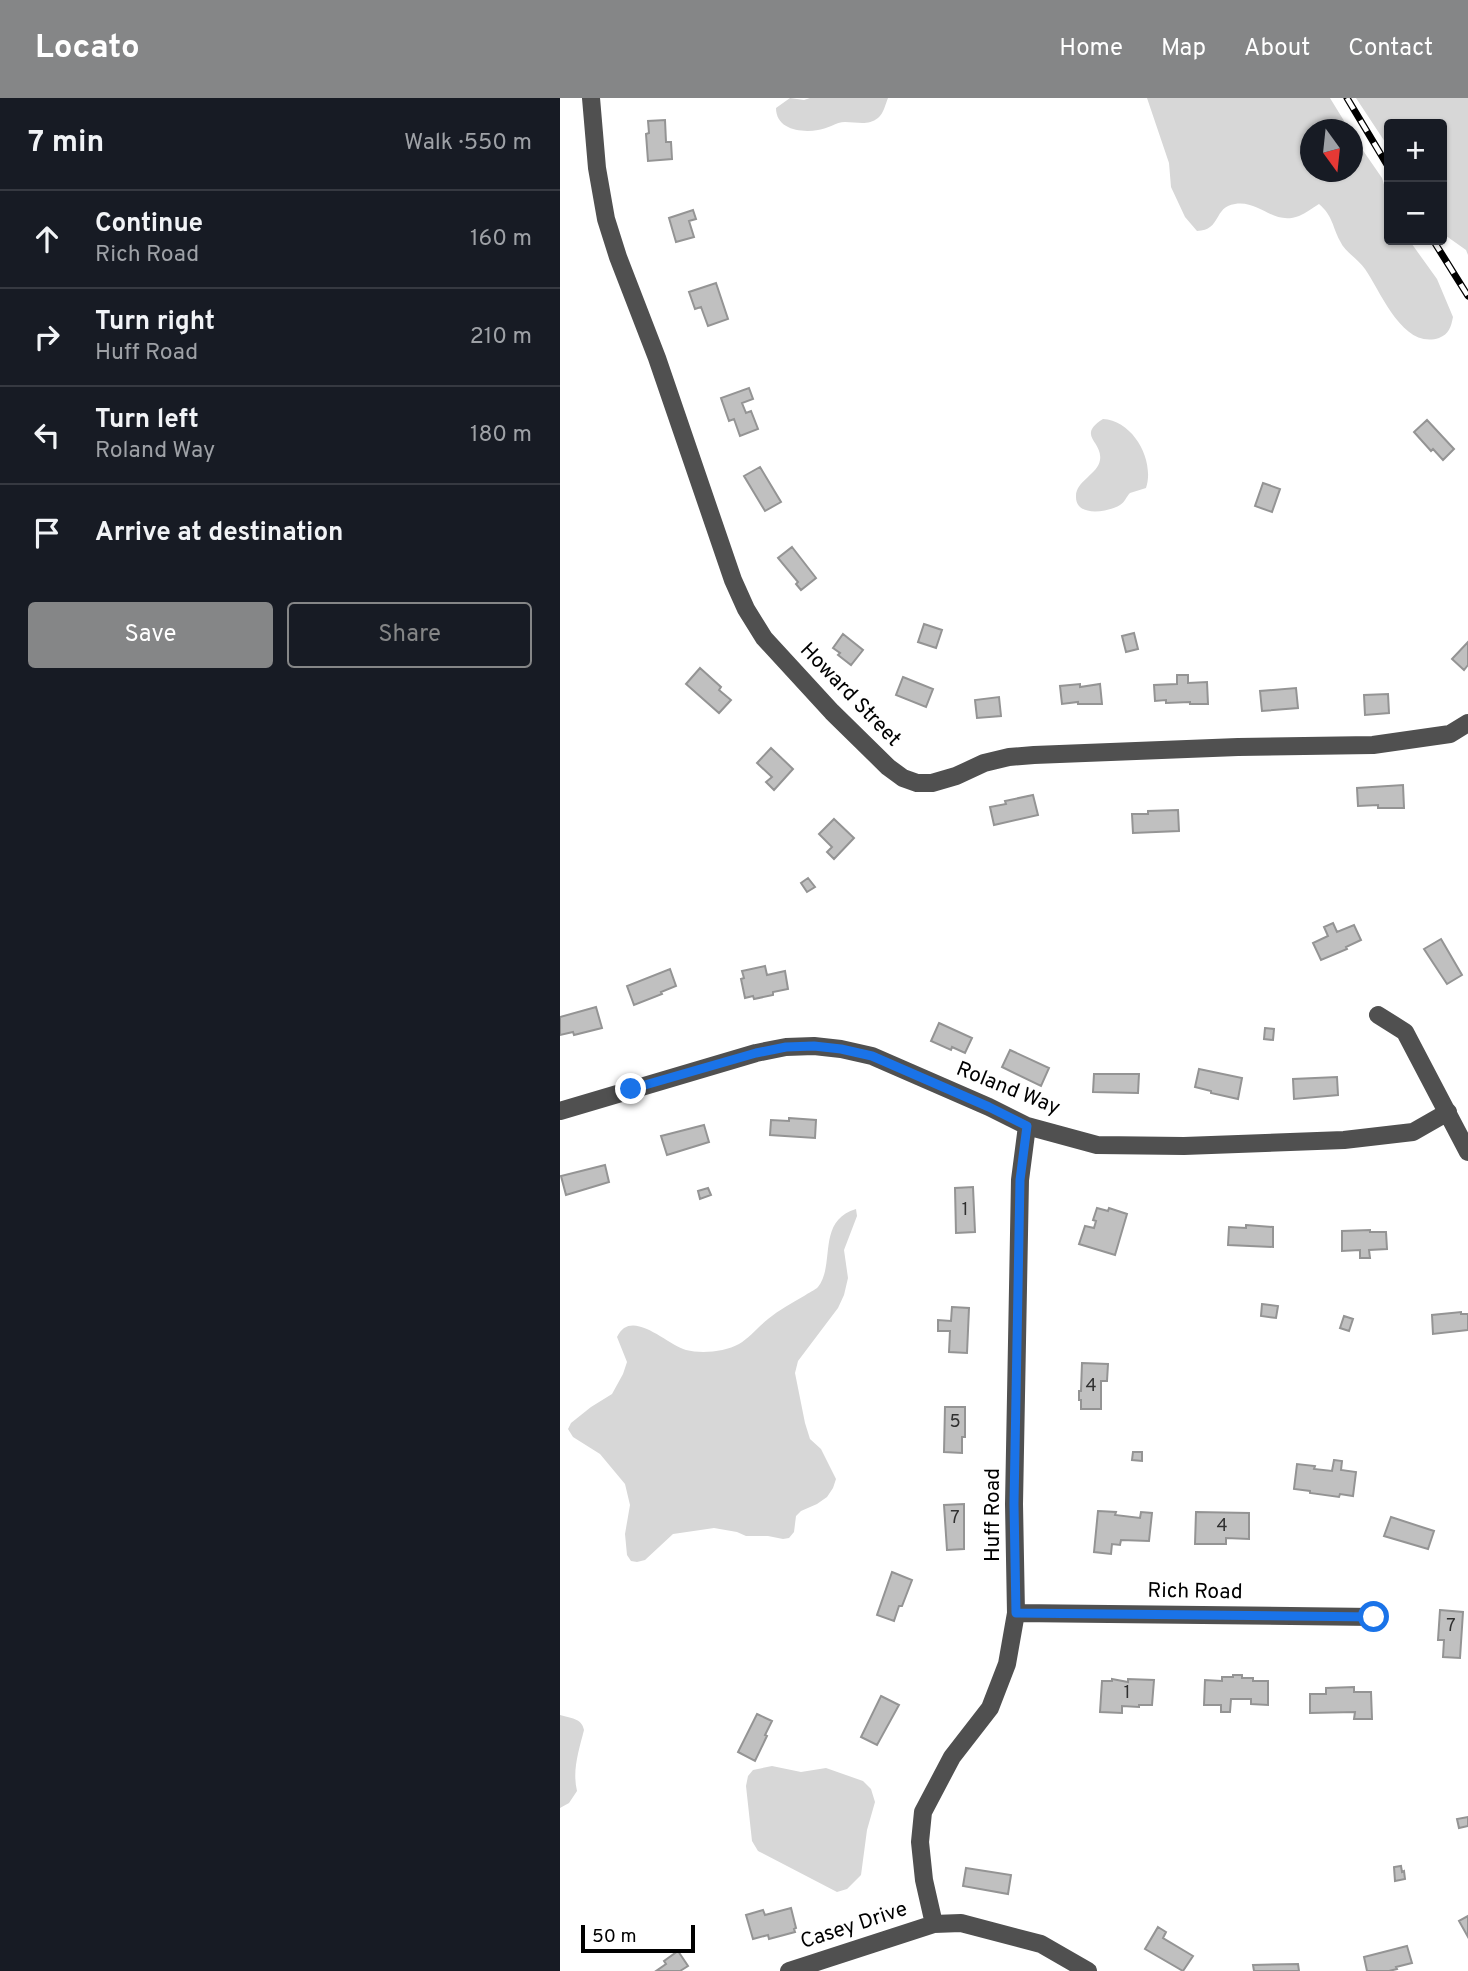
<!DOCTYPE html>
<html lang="en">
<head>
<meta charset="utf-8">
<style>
  :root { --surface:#171b24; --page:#20242c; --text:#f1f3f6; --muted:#9ea1a6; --line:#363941; --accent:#858687 }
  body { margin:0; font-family:Overpass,sans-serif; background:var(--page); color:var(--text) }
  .controls { position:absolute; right:21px; top:21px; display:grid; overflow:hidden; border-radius:7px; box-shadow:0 2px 5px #0004 }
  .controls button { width:63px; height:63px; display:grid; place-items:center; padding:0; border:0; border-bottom:2px solid var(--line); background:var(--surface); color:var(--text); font:35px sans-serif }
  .compass { position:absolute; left:740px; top:21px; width:63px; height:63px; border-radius:50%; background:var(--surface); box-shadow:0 2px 5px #0004; rotate:165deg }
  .scale { position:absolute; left:21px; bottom:18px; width:114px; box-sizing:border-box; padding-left:7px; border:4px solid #000; border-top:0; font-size:19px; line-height:24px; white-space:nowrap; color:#000; -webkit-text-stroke:5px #fff; paint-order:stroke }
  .stop { position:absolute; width:21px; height:21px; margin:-16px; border:5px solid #1a73e8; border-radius:50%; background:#fff }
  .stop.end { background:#1a73e8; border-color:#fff; box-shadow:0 2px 7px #0008 }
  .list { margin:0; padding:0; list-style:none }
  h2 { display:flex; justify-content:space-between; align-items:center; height:91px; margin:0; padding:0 28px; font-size:30px }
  h2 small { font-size:23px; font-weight:400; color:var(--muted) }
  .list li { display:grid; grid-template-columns:46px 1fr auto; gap:21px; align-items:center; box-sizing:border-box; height:98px; padding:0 28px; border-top:2px solid var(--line) }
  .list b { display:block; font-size:26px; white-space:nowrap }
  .list p { margin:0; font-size:23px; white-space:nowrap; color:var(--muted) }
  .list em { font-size:23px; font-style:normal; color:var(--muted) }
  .actions { display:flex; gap:14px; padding:21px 28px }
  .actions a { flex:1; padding:16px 0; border:2px solid var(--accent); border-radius:7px; text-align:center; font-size:24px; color:var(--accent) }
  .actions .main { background:var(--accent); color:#fff }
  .icon { flex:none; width:38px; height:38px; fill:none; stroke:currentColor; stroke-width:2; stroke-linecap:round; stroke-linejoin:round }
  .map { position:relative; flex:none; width:908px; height:1873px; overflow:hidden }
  header { display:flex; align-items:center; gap:42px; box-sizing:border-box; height:98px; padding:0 35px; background:var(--accent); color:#fff }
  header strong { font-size:33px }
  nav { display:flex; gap:38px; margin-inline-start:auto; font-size:24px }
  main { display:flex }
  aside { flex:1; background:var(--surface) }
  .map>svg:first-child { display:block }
  .green { fill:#d7d7d7 }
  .building { fill:#c0c0c0; stroke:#949494; stroke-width:2 }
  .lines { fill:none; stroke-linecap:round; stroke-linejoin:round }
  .minor { stroke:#505050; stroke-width:18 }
  .rail-casing { stroke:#000; stroke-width:7 }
  .rail { stroke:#fff; stroke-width:4.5; stroke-dasharray:13; stroke-linecap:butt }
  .route { stroke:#1a73e8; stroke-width:9 }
  .labels { text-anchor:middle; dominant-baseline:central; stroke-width:7; stroke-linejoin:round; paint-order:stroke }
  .number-label { font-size:18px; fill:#303030 }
  .street-label { font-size:21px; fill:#000; stroke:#fff }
</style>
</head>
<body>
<header>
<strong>Locato</strong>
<nav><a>Home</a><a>Map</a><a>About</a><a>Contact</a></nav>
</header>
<main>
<aside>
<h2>7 min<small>Walk · 550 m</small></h2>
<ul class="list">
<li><svg class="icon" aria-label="ahead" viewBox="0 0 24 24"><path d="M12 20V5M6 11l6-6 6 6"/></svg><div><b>Continue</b><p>Rich Road</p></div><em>160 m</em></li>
<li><svg class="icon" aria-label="right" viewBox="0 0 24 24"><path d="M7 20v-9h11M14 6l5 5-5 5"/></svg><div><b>Turn right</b><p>Huff Road</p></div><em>210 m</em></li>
<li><svg class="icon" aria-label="left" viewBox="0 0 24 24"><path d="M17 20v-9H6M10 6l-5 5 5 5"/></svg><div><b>Turn left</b><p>Roland Way</p></div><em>180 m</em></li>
<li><svg class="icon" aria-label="arrive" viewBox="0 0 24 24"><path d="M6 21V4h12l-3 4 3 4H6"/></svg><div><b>Arrive at destination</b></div></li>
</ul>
<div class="actions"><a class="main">Save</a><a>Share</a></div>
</aside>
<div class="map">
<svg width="908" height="1873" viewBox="0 0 908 1873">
  <rect width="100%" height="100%" fill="#fff"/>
  <!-- green -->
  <path class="green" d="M230 0 244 2 250 0H328C325 7 324 15 318 20 308 28 297 24 285 24 276 24 268 31 258 32 240 35 216 31 216 10Z
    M587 0H770L789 31 750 32V74H792L793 38 822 80 829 103V142H849L877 181 893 219C891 229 889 236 879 240 843 252 821 194 805 171 798 161 785 154 780 143 772 128 773 118 759 106 752 110 746 115 739 118 713 128 700 102 675 106 653 109 662 132 637 133L625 119 611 89 609 65Z
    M796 0H908V157L906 152 882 135V26H829V50Z
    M543 321C574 323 595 363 586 390L570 395C566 399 565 404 560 407 549 414 515 420 516 398 516 383 538 376 540 362 543 343 516 338 543 321Z
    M296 1111 297 1118 284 1152 288 1180 284 1197 278 1210 238 1263 235 1275 245 1325 250 1341 261 1351 276 1381 273 1390 267 1399 257 1406 241 1413 236 1418 234 1434 229 1440 223 1441 208 1438H186L177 1434 154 1430 113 1436 85 1462 77 1464 71 1463 67 1457 65 1436 70 1407 65 1386 40 1356 13 1339 8 1331 11 1325 31 1309 52 1296 63 1276 67 1264 57 1239C71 1209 106 1246 126 1252 141 1256 165 1254 179 1246 189 1240 198 1229 208 1221 219 1212 232 1205 244 1198 248 1195 255 1192 258 1189 276 1166 256 1123 296 1111Z
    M0 1617C10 1620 22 1620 24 1632 19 1652 12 1672 17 1693L9 1705 0 1710Z
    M212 1668 241 1674 266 1670 303 1683 311 1691 315 1704 307 1732 301 1777 287 1791 277 1794 198 1753 192 1743 186 1688 188 1678 193 1672Z"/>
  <!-- building -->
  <path class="building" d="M105 22 106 44H111L112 61 88 63 86 36 89 35 88 23Z
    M133 112 136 121 129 123 134 139 116 144 109 120Z
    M156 185 168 221 148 228 141 209 135 211 129 194Z
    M189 290 193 301 182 305 186 315 191 313 198 331 180 338 174 321 169 323 161 300Z
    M867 322 894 351 883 362 873 351 871 353 854 334Z
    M200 369 221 404 205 413 184 378Z
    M703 385 720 391 712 414 695 408Z
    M232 449 256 480 241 492 236 486 238 484 218 460Z
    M364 526 382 532 376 550 358 544Z
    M574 535 578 551 566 554 562 538Z
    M283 536 303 552 291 567 278 557 280 555 273 550Z
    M908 544V567L904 572 892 561Z
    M140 570 161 589 159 592 171 602 159 615 126 586Z
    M617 577H628V585L647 584 648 606H630V604L606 605V602L595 603 594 587 617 586Z
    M343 579 373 591 366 609 336 597Z
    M520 586V589L540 586 542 606H518V604L502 606 500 588Z
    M736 590 738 610 702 613 700 593Z
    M828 596 829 615 805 617 804 597Z
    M439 599 441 618 417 620 415 602Z
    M211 650 233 671 214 692 206 684 212 679 197 665Z
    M843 687 844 710H818V707L798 708 797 690Z
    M473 697 478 717 434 727 430 709 446 706 445 703Z
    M618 712 619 733 573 735 572 716H588V713Z
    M274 721 294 740 274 761 267 754 272 749 259 736Z
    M248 780 255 789 247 794 241 785Z
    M773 825 777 834 794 827 801 842 786 849 787 851 761 862 753 845 768 838 764 829Z
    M881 841 902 877 887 886 864 851Z
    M205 868 207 877 225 873 228 891 213 894V897L194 901 193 898 185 900 181 881 184 880 182 873Z
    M110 871 116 888 101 894 102 896 74 907 67 888Z
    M36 909 42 930 14 937 13 934 0 937V919Z
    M379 925 412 940 405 955 392 949 391 952 371 943Z
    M705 930 714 931 713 942 704 941Z
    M450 952 489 970 481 988 442 969Z
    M639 971 682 980 678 1001 651 995V993L635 989Z
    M534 976H579L578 995 533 994Z
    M777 979 778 997 734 1001 733 981Z
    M229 1020 256 1022 255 1040 210 1037 211 1022 229 1023Z
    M144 1027 149 1044 107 1057 101 1038Z
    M45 1067 49 1084 6 1097 1 1078Z
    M413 1089 415 1134 396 1135 395 1090Z
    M148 1090 151 1097 140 1101 138 1093Z
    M537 1110 548 1113 549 1110 567 1116 555 1157 519 1146 525 1128 534 1130 536 1123 533 1122Z
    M686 1127 713 1129V1149L668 1147 669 1129 686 1130Z
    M810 1132V1134H826L827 1151 809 1152 810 1160H800V1152L782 1153V1133Z
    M702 1206 718 1208 716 1220 701 1218Z
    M392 1209 409 1210 407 1255 389 1254 390 1233H378V1222L391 1223Z
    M901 1214V1216H908V1232L873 1236 872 1217Z
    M784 1218 793 1221 789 1233 780 1230Z
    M522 1265 548 1266 547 1283H541V1311H521V1302H519V1293H521Z
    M385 1309H405V1339H402V1355L384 1354Z
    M573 1354H582V1363L572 1362Z
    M774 1362 782 1363 781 1372 796 1374 793 1398 780 1396 779 1399 750 1395V1393L734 1391 737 1366 755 1368 754 1371 772 1373Z
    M404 1406V1451L387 1452 384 1407Z
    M538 1413 556 1414 555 1417 580 1420 581 1414 592 1415 589 1443 561 1442 560 1447 552 1446 551 1456 534 1454Z
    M636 1414 689 1415V1441L666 1440V1446H635Z
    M831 1419 874 1433 868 1451 824 1438Z
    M332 1474 352 1482 342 1508H339L334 1523 317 1517Z
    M880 1512 903 1514 900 1560 883 1559 884 1542H878Z
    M673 1577H682V1580H693V1583H708V1607L691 1606V1601H671L670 1614H661V1607H644L645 1582 662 1583V1579H673Z
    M552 1581 568 1584V1581L594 1582 592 1607H579V1609L562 1608V1615L540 1614 542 1583H552Z
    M794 1589V1594H811L812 1621H794L795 1614 750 1615V1596H766V1590Z
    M321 1598 339 1607 317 1647 301 1639Z
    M197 1616 212 1623 205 1637 207 1638 195 1663 178 1654Z
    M908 1719V1728L899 1730 897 1721Z
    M841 1768 842 1774 844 1773 845 1781 835 1783 834 1769Z
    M406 1770 451 1777 448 1796 403 1788Z
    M231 1810 236 1830 234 1831 235 1834 209 1841 208 1837 193 1841 186 1817 203 1812 205 1817Z
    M908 1818V1839L899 1823Z
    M598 1829 606 1834 603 1840 633 1858 623 1873 585 1851Z
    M847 1848 852 1865 836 1869 837 1871 829 1873H807L804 1859Z
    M118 1853 128 1868 120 1873H96L106 1866 104 1863Z
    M738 1866 739 1873H694L693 1867Z"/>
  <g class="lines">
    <!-- minor -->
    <path class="minor" d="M31 0 37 70 46 121 58 159 97 260 173 482 186 511 204 540 272 614 328 669 343 680 357 685H372L396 678 424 665 449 659 474 657 678 649 813 647 890 636 908 625
      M818 917 845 934 908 1054
      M0 1013 196 955 226 949 254 948 281 951 312 958 429 1009 467 1028 537 1047 624 1048 784 1042 853 1034 888 1014
      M467 1028 460 1082 454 1406 456 1515 447 1566 430 1610 392 1659 363 1714 360 1744 364 1782 374 1826 401 1825 481 1846 528 1873
      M456 1515 814 1519
      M229 1873 374 1826"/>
    <!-- rail casing -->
    <g class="rail-casing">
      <path id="rail" d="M787 0 829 70
        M873 142 908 198"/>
    </g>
    <!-- rail -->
    <use href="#rail" class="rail"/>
  </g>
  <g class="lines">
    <!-- route -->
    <path class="route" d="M71 991 196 955 226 949 254 948 281 951 312 958 429 1009 467 1028 460 1082 454 1406 456 1515 814 1519"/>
  </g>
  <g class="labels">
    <!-- number labels -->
    <g class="number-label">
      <text x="405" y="1112">1</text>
      <text x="531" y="1288">4</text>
      <text x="395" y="1324">5</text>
      <text x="395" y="1420">7</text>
      <text x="662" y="1428">4</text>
      <text x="891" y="1528">7</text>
      <text x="567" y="1595">1</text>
    </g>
    <!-- street labels -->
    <g class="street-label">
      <text transform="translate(290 597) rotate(46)">Howard Street</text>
      <text transform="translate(448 991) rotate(22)">Roland Way</text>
      <text transform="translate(433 1417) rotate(-90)">Huff Road</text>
      <text transform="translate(635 1494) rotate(1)">Rich Road</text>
      <text transform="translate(294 1828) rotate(-18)">Casey Drive</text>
    </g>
  </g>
</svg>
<div class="controls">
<button>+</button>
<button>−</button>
</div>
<svg class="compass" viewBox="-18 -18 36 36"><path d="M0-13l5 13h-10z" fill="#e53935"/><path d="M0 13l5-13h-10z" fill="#9ea1a6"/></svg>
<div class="scale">50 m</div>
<div class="stop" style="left:814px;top:1519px"></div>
<div class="stop end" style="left:71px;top:991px"></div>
</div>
</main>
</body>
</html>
